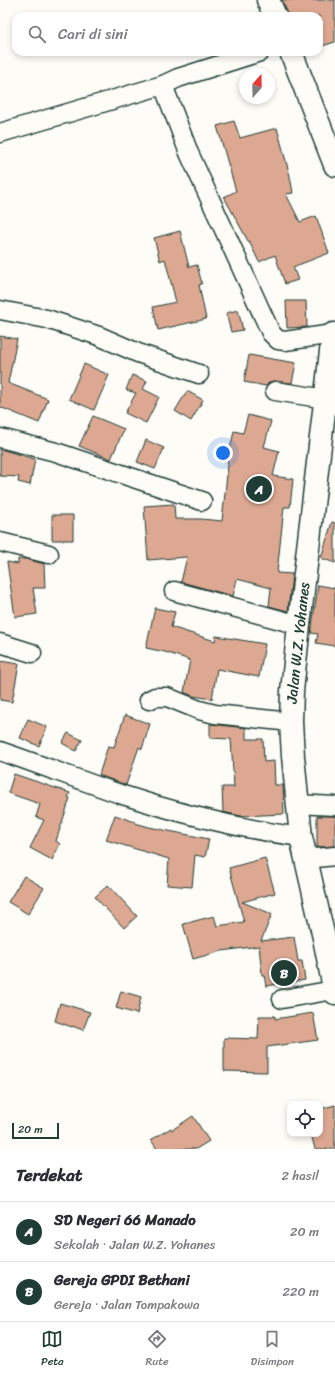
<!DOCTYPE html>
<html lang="id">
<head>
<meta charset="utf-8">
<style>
  :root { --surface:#fff; --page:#f7f7f7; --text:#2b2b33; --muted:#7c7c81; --line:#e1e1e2; --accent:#1f3d34 }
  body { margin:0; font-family:Sriracha,sans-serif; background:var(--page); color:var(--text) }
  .controls { position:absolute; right:12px; bottom:12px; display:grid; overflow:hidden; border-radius:8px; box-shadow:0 2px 6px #0003 }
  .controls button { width:36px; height:36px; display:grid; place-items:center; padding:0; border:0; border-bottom:1px solid var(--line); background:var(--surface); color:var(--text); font:20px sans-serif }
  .compass { position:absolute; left:239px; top:68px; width:36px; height:36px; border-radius:50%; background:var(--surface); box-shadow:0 2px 6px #0003; rotate:20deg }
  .scale { position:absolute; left:12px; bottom:10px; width:47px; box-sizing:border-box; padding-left:4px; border:2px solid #1f3d34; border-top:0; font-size:11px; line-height:14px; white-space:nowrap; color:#1f3d34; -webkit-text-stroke:3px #fdfcf7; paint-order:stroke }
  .you { position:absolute; left:223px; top:453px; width:14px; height:14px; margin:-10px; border:3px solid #fff; border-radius:50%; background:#1a73e8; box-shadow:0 0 0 6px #1a73e833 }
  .badge { display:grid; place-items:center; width:26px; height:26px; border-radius:50%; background:var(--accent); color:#fff; font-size:13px; font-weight:700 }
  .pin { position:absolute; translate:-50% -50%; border:2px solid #fff; box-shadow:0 1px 4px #0006 }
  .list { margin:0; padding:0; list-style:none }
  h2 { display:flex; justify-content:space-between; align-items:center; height:52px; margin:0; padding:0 16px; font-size:17px }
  h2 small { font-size:13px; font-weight:400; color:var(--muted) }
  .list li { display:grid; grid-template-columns:26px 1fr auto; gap:12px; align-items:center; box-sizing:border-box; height:60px; padding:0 16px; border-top:1px solid var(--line) }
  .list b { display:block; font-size:15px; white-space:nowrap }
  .list p { margin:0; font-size:13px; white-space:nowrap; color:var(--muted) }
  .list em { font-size:13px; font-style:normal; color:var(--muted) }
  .icon { flex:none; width:22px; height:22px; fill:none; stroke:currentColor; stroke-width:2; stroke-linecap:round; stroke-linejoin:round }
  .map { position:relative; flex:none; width:335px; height:1149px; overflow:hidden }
  .search { position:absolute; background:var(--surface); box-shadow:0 2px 6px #0003; left:12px; right:12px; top:12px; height:44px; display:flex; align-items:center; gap:10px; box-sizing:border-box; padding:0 14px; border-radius:12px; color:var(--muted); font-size:15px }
  .sheet { height:172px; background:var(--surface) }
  nav { display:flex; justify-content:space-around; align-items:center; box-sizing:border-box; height:56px; border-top:1px solid var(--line); background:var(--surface); font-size:11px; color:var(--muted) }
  nav a { display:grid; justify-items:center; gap:2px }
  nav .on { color:var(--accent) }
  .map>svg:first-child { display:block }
  .building { fill:#dda892; stroke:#1f3d34 }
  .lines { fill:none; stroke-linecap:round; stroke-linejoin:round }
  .street-casing { stroke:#1f3d34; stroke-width:21 }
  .secondary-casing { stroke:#1f3d34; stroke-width:25 }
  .street { stroke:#fdfcf7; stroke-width:18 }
  .secondary { stroke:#fdfcf7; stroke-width:22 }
  .labels { text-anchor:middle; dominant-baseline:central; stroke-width:3.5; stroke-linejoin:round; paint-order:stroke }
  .street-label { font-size:15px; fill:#1f3d34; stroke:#fdfcf7 }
</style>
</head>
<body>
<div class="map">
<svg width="335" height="1149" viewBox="0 0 335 1149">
  <rect width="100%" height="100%" fill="#fdfcf7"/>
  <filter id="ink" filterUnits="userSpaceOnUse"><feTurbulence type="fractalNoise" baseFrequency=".025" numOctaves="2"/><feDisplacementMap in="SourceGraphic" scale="8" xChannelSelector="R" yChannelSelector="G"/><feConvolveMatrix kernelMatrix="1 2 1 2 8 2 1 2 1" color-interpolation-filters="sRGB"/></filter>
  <g filter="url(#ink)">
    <!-- building -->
    <path class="building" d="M282 0H335V42L319 47V16H289Z
      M234 121 240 138 277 128 290 176 293 193 286 194 300 222 316 216 329 253 293 267 298 280 285 284 275 255 259 262 249 241H248L224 197 236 191 217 126Z
      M180 231 189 267 197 265 202 284 199 285 206 319 158 330 153 307 176 302 165 259 160 261 154 238Z
      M286 301H306L307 327 287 328Z
      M238 310 243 330 231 332 226 313Z
      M0 336 17 339 8 383 48 399 39 423 0 407Z
      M249 355 296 363 292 383 272 381 266 386 244 382Z
      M84 364 109 375 94 410 69 399Z
      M132 375 147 381 143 389 159 397 146 423 125 413 136 393 126 390Z
      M187 391 203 400 191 421 175 411Z
      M248 415 271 421 264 447 279 451 273 476 293 479 290 507H284L277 573 292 574 288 611 269 606 271 588 237 579 233 596 181 582 187 557 148 560 144 506 174 504 175 519H201L222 521 228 465 227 464 234 431 243 433Z
      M93 416 124 429 111 459 79 446Z
      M146 440 164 448 155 469 137 462Z
      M0 449 35 459 30 485 18 482 19 477 0 476Z
      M52 515H73V540H52Z
      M332 522 335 523V563L321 558Z
      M18 559H26L44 564 45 588H33L37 614 15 617 7 562 18 564Z
      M318 585 335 588V646L316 643 318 634 311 633Z
      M155 608 175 612 171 627 215 641 216 636 265 644 259 677 217 669 212 699 193 696 184 692 190 660 165 652 146 648Z
      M0 661 19 664 12 702 0 700Z
      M125 715 150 724 142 749 139 747 126 785 99 775 108 746 114 747Z
      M28 719 47 727 39 746 20 738Z
      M210 724 246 728V739H263L264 762 274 761 275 785H283L284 814 241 816 223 812 222 787H234L231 739 210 738Z
      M68 733 82 740 76 751 62 743Z
      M14 774 70 793 68 797 70 798 56 841 60 844 52 860 30 848 44 820 36 817 40 804 8 793Z
      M115 815 135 822V823L149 827 209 839 205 857 195 855 192 887 167 885 169 859 106 840Z
      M317 816H335V846L317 847Z
      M265 858 275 893 242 902 272 914 261 941 294 937 298 961H302L305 980 266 986 264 975H262L259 946 222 951 193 959 183 924 214 916 217 926 244 922 229 868Z
      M24 876 44 888 28 914 8 902Z
      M108 885 137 916 124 928 95 897Z
      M121 991 141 997 137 1014 116 1008Z
      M60 1003 90 1012 83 1030 72 1026V1027L55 1021Z
      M313 1013 318 1040 267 1047V1072L224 1071V1038L258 1039 259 1016H275V1019Z
      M335 1105V1149H315L311 1134H320V1109Z
      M193 1116 209 1141 196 1149H157L151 1140 171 1128 172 1130Z"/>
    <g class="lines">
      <!-- street casing -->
      <g class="street-casing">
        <path id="street" d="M163 85 189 153 271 333 278 340 285 341 333 334
          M0 133 163 85 178 78 260 52
          M0 310 47 319 99 336 138 353 199 374
          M275 391 326 399
          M0 438 56 452 202 501
          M0 542 49 554
          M174 591 299 625
          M0 643 32 653
          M149 700 155 697H167L199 710 215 714 291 722
          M0 751C41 765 82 781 123 795 181 814 240 829 301 837
          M297 804 335 806
          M306 859 335 856
          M282 999 334 990"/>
      </g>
      <!-- secondary casing -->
      <g class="secondary-casing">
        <path id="secondary" d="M268 0 275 16
          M291 52 335 165
          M335 334H333L299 625 292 691 291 722 293 756 301 837 324 938 335 993"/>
      </g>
      <!-- street -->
      <use href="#street" class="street"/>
      <!-- secondary -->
      <use href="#secondary" class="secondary"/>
    </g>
  </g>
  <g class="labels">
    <!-- street labels -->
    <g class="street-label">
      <text transform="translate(298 643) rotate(-84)">Jalan W.Z. Yohanes</text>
    </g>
  </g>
</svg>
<div class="controls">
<button><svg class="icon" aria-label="locate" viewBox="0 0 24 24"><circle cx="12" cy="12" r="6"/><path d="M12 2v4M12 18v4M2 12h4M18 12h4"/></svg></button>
</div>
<svg class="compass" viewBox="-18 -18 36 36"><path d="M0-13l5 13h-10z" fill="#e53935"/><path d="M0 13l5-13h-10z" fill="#7c7c81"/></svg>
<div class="scale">20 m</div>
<div class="you"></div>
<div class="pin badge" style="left:259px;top:489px">A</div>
<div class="pin badge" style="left:284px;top:973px">B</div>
<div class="search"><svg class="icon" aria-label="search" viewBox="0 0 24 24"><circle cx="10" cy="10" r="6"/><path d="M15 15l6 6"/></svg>Cari di sini</div>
</div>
<section class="sheet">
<h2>Terdekat<small>2 hasil</small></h2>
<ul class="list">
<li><span class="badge">A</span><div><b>SD Negeri 66 Manado</b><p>Sekolah · Jalan W.Z. Yohanes</p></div><em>20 m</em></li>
<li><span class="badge">B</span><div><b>Gereja GPDI Bethani</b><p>Gereja · Jalan Tompakowa</p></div><em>220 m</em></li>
</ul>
</section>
<nav>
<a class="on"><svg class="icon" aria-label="map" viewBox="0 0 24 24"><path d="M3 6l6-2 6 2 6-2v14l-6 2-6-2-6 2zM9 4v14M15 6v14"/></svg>Peta</a>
<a><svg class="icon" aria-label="directions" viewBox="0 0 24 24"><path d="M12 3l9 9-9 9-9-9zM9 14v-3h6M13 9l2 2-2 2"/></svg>Rute</a>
<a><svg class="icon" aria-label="saved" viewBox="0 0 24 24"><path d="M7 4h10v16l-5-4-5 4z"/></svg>Disimpan</a>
</nav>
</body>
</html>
